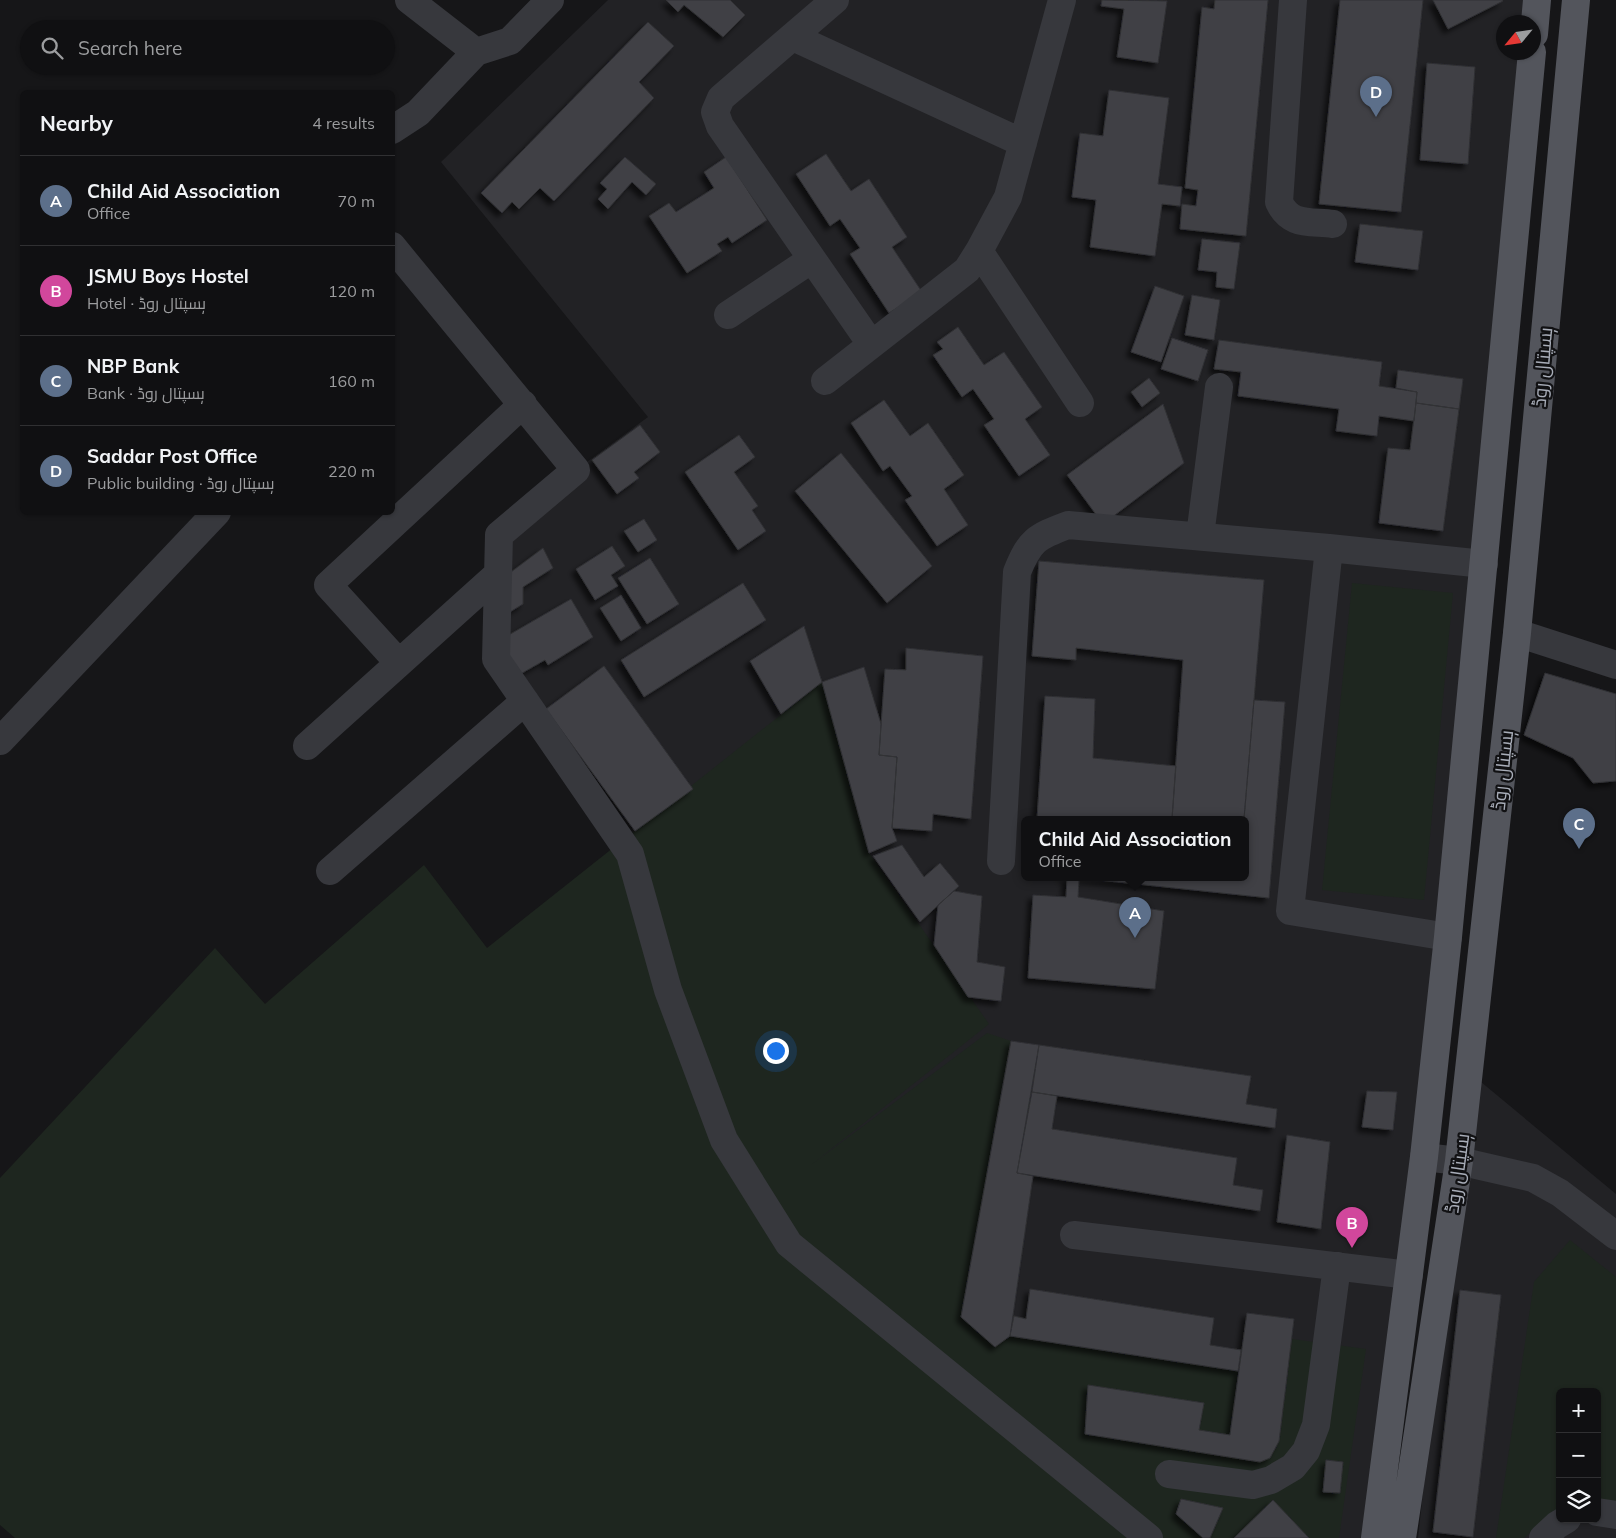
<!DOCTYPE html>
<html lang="en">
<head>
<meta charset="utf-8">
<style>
  :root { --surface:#101012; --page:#1e1e20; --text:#f1f3f6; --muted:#9c9d9f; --line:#303032; --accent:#f2b134 }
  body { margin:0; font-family:Mulish,Cairo,sans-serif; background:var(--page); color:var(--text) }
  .controls { position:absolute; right:15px; bottom:15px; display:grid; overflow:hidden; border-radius:8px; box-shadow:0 1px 4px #0004 }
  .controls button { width:45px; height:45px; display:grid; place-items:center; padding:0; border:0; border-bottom:1px solid var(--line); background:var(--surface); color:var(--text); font:25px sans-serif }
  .compass { position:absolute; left:1496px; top:15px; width:45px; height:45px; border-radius:50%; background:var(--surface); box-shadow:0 1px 4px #0004; rotate:241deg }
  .you { position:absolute; left:775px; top:1050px; width:18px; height:18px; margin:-12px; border:4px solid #fff; border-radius:50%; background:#1a73e8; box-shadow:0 0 0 8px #1a73e833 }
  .badge { display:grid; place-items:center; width:32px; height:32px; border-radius:50%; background:var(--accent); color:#fff; font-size:16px; font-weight:700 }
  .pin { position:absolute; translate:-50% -41px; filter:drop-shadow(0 1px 2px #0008) }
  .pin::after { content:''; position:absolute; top:26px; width:18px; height:15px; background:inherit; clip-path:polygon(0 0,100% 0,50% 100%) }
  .popup { position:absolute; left:1021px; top:816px; width:228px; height:65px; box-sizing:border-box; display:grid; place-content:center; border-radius:8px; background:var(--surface); filter:drop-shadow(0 1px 4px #0005); font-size:16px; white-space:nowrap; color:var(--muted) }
  .popup b { font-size:19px; color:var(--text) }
  .popup::after { content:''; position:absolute; left:50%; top:100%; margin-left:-10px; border:10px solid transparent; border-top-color:var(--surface) }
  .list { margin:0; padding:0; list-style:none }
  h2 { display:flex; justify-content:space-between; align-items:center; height:65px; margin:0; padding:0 20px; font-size:21px }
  h2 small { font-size:16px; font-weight:400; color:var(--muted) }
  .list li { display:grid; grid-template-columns:32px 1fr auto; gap:15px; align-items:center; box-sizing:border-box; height:90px; padding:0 20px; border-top:1px solid var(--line) }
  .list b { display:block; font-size:19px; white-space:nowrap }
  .list p { margin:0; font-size:16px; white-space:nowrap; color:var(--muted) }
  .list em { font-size:16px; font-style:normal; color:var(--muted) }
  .icon { flex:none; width:28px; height:28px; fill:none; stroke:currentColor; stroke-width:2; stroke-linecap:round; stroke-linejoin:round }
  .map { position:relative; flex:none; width:1616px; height:1538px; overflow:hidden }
  .search { position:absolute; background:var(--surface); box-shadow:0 1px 4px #0004; left:20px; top:20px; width:375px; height:55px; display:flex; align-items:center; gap:12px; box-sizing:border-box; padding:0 18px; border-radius:28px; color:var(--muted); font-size:19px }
  .panel { position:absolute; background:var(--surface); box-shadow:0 1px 4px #0004; left:20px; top:90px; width:375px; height:425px; border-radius:8px }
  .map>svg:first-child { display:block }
  .built { fill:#222225; fill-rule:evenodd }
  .green { fill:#1e261f }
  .building { fill:#404145; stroke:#303034; filter:url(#shadow) }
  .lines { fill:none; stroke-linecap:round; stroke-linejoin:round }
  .minor { stroke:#37383d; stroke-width:28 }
  .major { stroke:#53555c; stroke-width:28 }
  .labels { text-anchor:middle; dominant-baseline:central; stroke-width:4.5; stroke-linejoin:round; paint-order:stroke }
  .street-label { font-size:19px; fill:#a8adb8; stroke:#111113 }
</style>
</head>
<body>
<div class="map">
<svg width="1616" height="1538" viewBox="0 0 1616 1538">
  <defs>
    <filter id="shadow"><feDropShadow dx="-4.5" dy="4.5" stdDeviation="2.5" flood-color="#0009"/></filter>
  </defs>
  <rect width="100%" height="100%" fill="#161618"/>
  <!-- built -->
  <path class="built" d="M608 0H1537L1534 22H1504V52L1532 53 1372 1538H1152L789 1244 630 854 496 659 499 535 576 470 648 417 441 162ZM1025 819H1245V877H1025Z
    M1469 1072 1616 1194V1538H1418ZM1560 1392H1597V1519H1560Z"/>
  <!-- green -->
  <path class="green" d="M1352 583 1453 593 1424 900 1322 890Z
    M822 682 869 853 989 1024 811 1165 987 1033 1011 1041 962 1317 995 1347 1010 1336 1238 1371 1230 1435 1199 1430 1203 1403 1088 1385 1085 1433 1260 1462 1275 1450 1279 1441 1292 1339 1366 1349 1339 1538H15L0 1525V1178L215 948 265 1004 424 865 487 948Z
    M1570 1240 1616 1277V1508L1597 1506V1392H1560V1511L1551 1514 1524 1538H1496L1534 1282Z"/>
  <!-- building -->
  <path class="building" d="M666 0H730L745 15 723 37 684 5 678 12Z
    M1102 0 1167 1 1158 63 1117 57 1124 9 1101 6Z
    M1215 0H1268L1246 236 1180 229 1182 204 1196 206 1198 190 1185 188 1202 7 1214 9Z
    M1340 0H1423L1401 212 1319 204Z
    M1433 0H1502L1503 1 1448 29Z
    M648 22 674 46 639 82 654 98 554 201 540 188 519 209 512 202 502 213 481 193Z
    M1427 63 1475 67 1468 164 1420 160Z
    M1109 90 1169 98 1158 184 1182 187 1180 206 1162 204 1155 256 1090 247 1096 200 1072 197 1080 133 1103 136Z
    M826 154 851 191 869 179 907 237 892 247 922 292 889 313 850 254 860 248 840 219 830 226 796 174Z
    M625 157 656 184 646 195 632 182 608 209 598 199 607 189 600 183Z
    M726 157 767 220 732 243 728 237 717 244 722 251 687 273 649 216 669 203 676 212 714 188 704 172Z
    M1360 224 1423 231 1418 270 1355 262Z
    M1202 239 1240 243 1234 289 1216 287 1217 272 1198 270Z
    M1155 286 1184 296 1161 362 1131 352Z
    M1192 295 1220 300 1214 340 1185 335Z
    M958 327 984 365 1004 352 1042 407 1025 419 1050 455 1019 476 984 425 994 419 973 389 962 397 933 355 943 349 937 342Z
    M1172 338 1208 350 1198 381 1161 369Z
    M1219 340 1382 362 1379 386 1417 392 1414 421 1379 416 1377 436 1336 431 1339 409 1238 396 1241 372 1214 369Z
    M1398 370 1463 379 1459 409 1416 403 1417 392 1396 388Z
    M1149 378 1160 393 1142 407 1131 392Z
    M884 400 910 436 928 423 964 475 944 489 968 525 937 546 905 500 912 496 890 466 883 471 851 423Z
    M1416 403 1459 409 1443 531 1379 523 1388 448 1410 450Z
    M1163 404 1184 463 1103 524 1067 475Z
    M640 425 660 452 634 472 639 478 617 494 592 460Z
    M739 435 755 457 734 472 758 506 752 510 766 531 738 550 685 472Z
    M841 453 932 566 887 603 795 491Z
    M644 519 657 540 638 552 624 531Z
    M612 546 625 566 611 575 618 586 595 600 576 569Z
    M543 548 553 568 523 587V604L505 615 507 575Z
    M650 558 679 604 647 624 618 578Z
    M1039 561 1264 580 1244 819H1172L1183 660 1076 648V660L1032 656Z
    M743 583 766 620 644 697 621 660Z
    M621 595 641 628 621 641 600 608Z
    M571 599 593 637 548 665 545 660 517 676 508 660 507 636Z
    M804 626 822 682 781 714 750 661Z
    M906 648 983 656 971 819 933 814 932 831 892 828 897 757 879 755 885 669 906 670Z
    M604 666 693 789 635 831 546 709Z
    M864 667 881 724 879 755 897 757 892 828 897 841 869 853 822 682Z
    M1545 673 1616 694V781L1593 783 1573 758 1524 735Z
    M1045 696 1095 699 1093 758 1176 766 1172 819H1037Z
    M1254 700 1285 702 1269 898 1079 878 1078 897 1164 911 1155 989 1028 978 1033 895 1066 897 1067 877H1061H1245L1244 819Z
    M902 845 924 877 940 863 959 886 920 922 873 856Z
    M954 891 982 896 977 962 1005 967 1001 1001 968 997 934 945 938 905Z
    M1011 1041 1039 1045 1017 1173 1033 1176 1010 1336 995 1347 961 1317Z
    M1039 1045 1251 1076 1246 1104 1277 1109 1275 1128 1032 1092Z
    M1367 1091 1397 1092 1393 1130 1362 1127Z
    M1032 1092 1057 1096 1052 1129 1237 1158 1233 1185 1263 1190 1260 1211 1017 1173Z
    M1287 1135 1330 1142 1321 1229 1277 1222Z
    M1030 1289 1214 1318 1210 1345 1241 1350 1238 1371 1010 1336 1014 1316 1026 1319Z
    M1460 1290 1501 1295 1473 1537 1433 1532Z
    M1247 1313 1294 1319 1279 1441 1270 1458 1260 1462 1085 1434 1088 1385 1204 1403 1199 1430 1230 1435Z
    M1326 1460 1343 1462 1340 1493 1323 1492Z
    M1181 1499 1223 1508 1210 1538H1203L1176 1514Z
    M1273 1500 1309 1538H1234Z"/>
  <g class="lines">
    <!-- minor -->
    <path class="minor" d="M409 0 476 52
      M835 0 721 98 715 112 720 126 871 344
      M1293 0 1279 202C1290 226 1309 221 1333 224
      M793 37 1023 143
      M392 130 418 113 476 52 510 41 550 0
      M392 246 576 470 499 535 496 659 630 854 668 990 724 1140 789 1244 1149 1538
      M979 251 1080 403
      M728 315 812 259
      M825 381 967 270 979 251 1008 197 1062 0
      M1200 536 1219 387
      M1517 633 1616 665
      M399 663 328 585 523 404
      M0 741 217 512
      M307 746 498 574
      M1001 861 1017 572C1030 540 1036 537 1068 525L1329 548
      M330 871 525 701
      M1448 937 1290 911 1329 548 1484 564
      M1424 1157 1459 1161 1533 1178 1560 1193 1616 1236
      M1074 1235 1409 1275
      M1169 1474 1253 1485 1271 1480 1293 1467 1306 1451 1316 1425 1337 1266
      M1597 1512 1616 1515
      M1543 1538 1557 1525 1567 1519"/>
    <!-- major -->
    <path class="major" d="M1534 34 1537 0
      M1375 1538 1424 1157 1448 937 1532 52
      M1402 1538 1459 1161 1517 633 1576 0"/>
  </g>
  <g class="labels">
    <!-- street labels -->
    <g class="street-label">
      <text transform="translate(1542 367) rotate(-85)">ہسپتال روڈ</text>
      <text transform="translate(1502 770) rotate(-84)">ہسپتال روڈ</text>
      <text transform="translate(1457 1173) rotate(-82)">ہسپتال روڈ</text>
    </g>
  </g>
</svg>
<div class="controls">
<button>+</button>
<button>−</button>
<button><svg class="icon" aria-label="layers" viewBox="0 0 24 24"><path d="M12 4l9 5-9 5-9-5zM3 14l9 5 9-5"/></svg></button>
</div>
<svg class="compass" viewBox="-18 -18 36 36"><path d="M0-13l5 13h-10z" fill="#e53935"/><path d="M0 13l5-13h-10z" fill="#9c9d9f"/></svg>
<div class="you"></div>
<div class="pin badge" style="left:1135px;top:938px;background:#5c6f8a">A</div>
<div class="popup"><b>Child Aid Association</b>Office</div>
<div class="pin badge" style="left:1352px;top:1248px;background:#d1479c">B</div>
<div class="pin badge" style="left:1579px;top:849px;background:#5c6f8a">C</div>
<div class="pin badge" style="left:1376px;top:117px;background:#5c6f8a">D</div>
<div class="search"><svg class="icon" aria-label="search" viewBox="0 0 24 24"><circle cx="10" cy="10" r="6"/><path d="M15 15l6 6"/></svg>Search here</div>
<section class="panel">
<h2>Nearby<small>4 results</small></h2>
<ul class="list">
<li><span class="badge" style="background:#5c6f8a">A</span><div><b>Child Aid Association</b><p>Office</p></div><em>70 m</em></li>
<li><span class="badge" style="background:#d1479c">B</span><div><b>JSMU Boys Hostel</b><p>Hotel · ہسپتال روڈ</p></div><em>120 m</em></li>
<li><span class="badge" style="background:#5c6f8a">C</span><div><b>NBP Bank</b><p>Bank · ہسپتال روڈ</p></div><em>160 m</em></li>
<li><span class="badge" style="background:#5c6f8a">D</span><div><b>Saddar Post Office</b><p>Public building · ہسپتال روڈ</p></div><em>220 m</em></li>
</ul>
</section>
</div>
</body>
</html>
